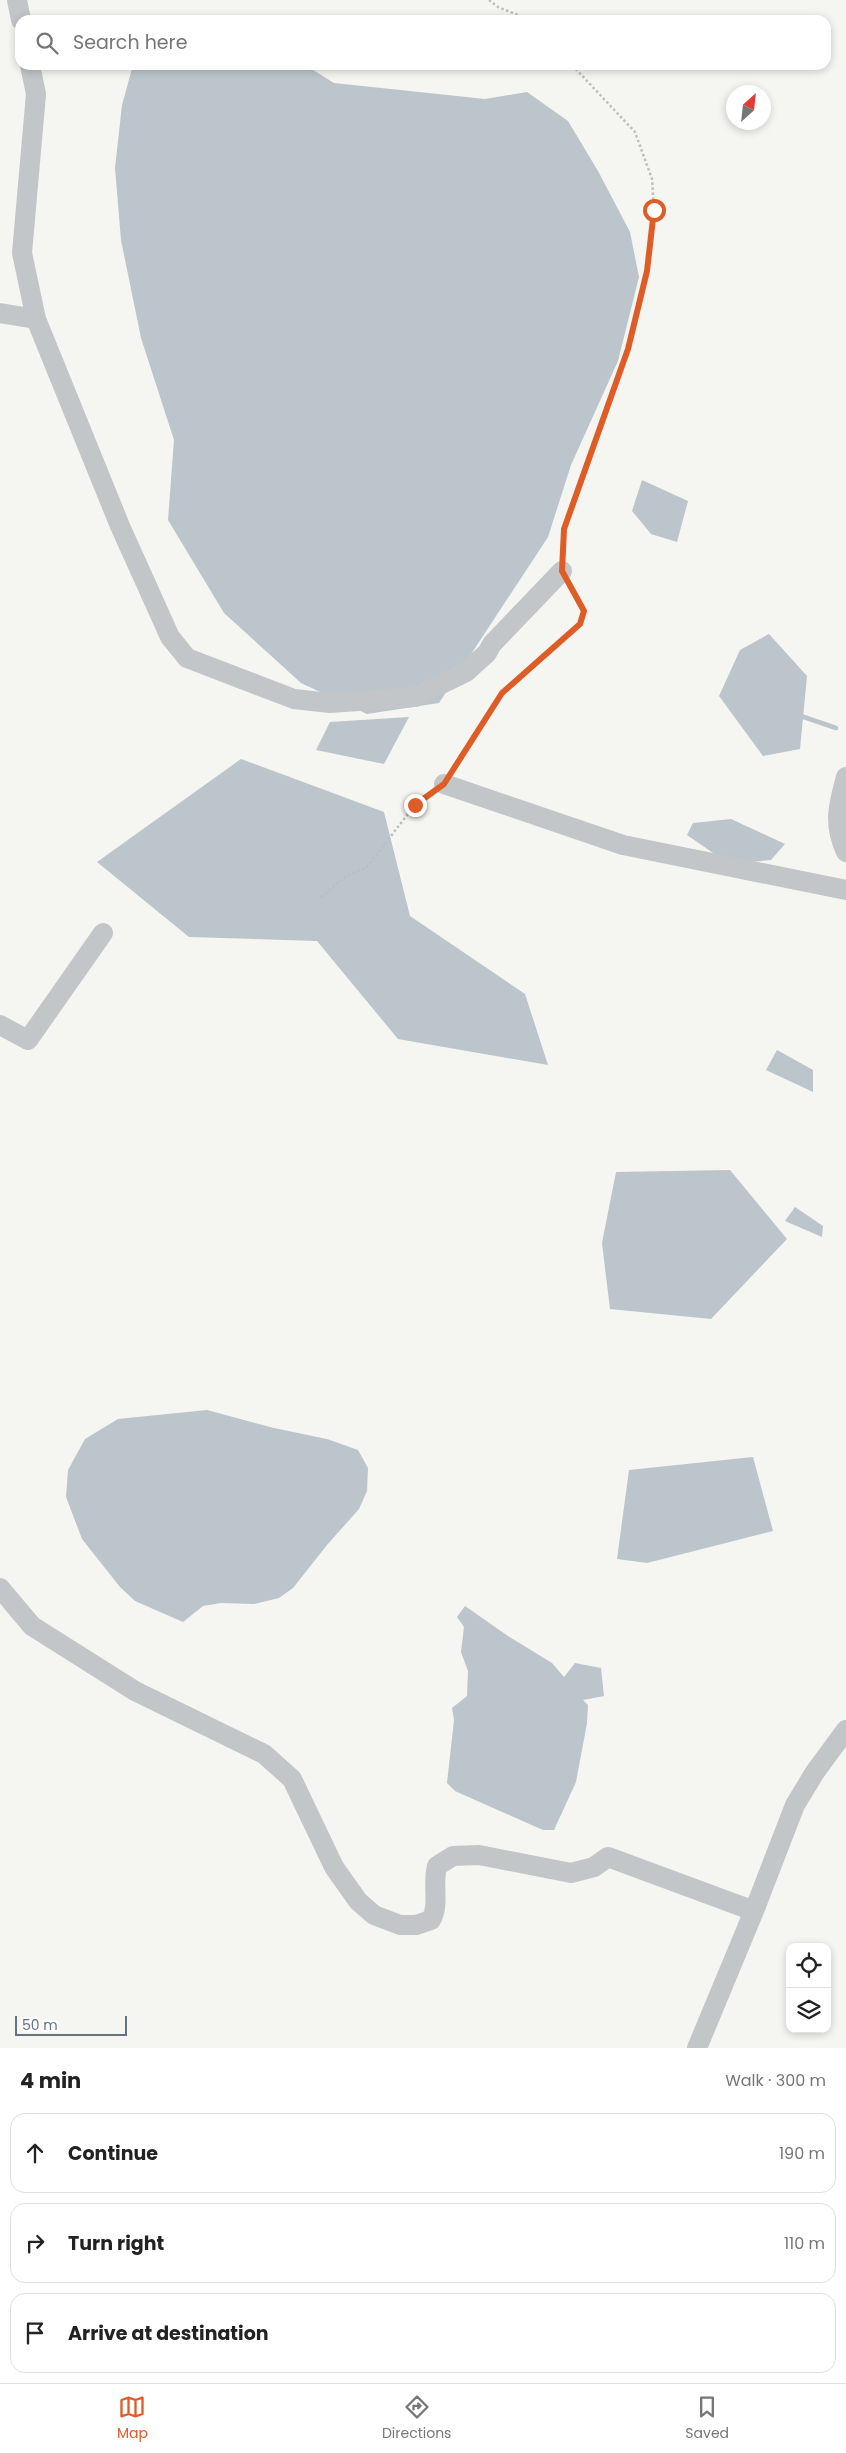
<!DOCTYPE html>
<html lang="en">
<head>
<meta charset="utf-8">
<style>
  :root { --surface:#fff; --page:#f2f2f2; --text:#222; --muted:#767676; --line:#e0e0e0; --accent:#de5d27 }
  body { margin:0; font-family:Poppins,sans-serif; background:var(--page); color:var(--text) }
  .controls { position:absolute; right:15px; bottom:15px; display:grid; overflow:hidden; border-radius:10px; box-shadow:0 2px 8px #0003 }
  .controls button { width:45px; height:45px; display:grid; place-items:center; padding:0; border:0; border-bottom:1px solid var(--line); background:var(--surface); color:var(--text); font:25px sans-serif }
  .compass { position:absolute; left:726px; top:85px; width:45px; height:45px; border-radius:50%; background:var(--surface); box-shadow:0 2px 8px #0003; rotate:27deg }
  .scale { position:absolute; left:15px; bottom:12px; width:112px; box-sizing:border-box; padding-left:5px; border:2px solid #647381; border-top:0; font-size:14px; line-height:18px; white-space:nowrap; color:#647381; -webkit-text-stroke:4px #fff; paint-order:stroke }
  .stop { position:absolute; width:15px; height:15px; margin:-11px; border:4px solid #de5d27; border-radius:50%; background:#fff }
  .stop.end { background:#de5d27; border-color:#fff; box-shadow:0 1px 5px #0008 }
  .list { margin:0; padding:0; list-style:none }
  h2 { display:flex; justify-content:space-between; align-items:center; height:65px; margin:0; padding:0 20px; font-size:21px }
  h2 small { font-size:16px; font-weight:400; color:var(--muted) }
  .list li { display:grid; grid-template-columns:32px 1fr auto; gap:15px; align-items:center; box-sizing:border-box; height:80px; margin:0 10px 10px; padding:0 10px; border:1px solid var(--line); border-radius:15px }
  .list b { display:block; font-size:19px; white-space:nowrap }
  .list em { font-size:16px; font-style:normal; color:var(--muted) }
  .icon { flex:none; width:28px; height:28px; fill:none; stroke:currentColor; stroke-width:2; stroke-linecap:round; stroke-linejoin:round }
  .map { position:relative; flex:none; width:846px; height:2048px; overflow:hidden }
  .search { position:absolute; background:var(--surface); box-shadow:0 2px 8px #0003; left:15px; right:15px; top:15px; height:55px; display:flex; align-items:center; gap:12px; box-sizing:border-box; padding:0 18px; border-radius:15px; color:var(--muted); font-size:19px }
  .sheet { height:335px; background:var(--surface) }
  nav { display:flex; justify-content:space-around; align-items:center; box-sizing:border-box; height:70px; border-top:1px solid var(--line); background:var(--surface); font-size:14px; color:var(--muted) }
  nav a { display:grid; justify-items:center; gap:2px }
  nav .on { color:var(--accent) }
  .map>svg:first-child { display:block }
  .water { fill:#bbc5cb }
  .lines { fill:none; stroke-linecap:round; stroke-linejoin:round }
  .stream { stroke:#bbc5cb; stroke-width:4.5 }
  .path { stroke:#bcbec0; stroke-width:2.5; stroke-dasharray:2.5 2.5; stroke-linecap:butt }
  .minor { stroke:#c2c6c9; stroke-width:20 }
  .route { stroke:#de5d27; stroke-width:6 }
</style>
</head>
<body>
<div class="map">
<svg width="846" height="2048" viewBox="0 0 846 2048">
  <rect width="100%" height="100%" fill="#f5f5f1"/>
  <!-- water -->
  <path class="water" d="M133 65H305L334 83 485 99 527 92 568 121 598 171 630 232 639 277 618 361 571 465 548 537 439 703 367 714 301 683 224 613 168 520 174 440 141 338 121 240 115 168 122 105Z
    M642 480 688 501 677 542 651 534 632 511Z
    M769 634 807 676 800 749 763 756 719 696 740 650Z
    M409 717 384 764 316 750 330 722Z
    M241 759 384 812 410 916 525 994 548 1065 398 1039 317 941 189 937 97 862Z
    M731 819 785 844 771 860 729 864 687 835 693 823Z
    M777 1050 813 1070V1092L766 1070Z
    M730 1170 787 1239 711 1319 610 1309 602 1243 616 1172Z
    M795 1207 823 1226 822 1237 785 1221Z
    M207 1410 274 1428 327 1439 358 1450 368 1468 367 1491 359 1509 327 1545 293 1588 279 1598 254 1604 221 1603 203 1606 183 1622 135 1601 120 1587 82 1539 66 1497 68 1470 85 1439 118 1419Z
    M753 1457 773 1531 647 1563 617 1559 629 1470Z
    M465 1606 508 1636 552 1663 564 1677 575 1663 601 1668 604 1696 583 1700 588 1705 587 1723 576 1782 554 1830H543L455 1791 447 1783 454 1720 452 1708 467 1696 468 1671 461 1652 464 1627 457 1617Z"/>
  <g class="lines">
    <!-- stream -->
    <path class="stream" d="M798 715 836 728"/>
    <!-- path -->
    <path class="path" d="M489 0 498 7 530 20
      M562 556 564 529 628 349 647 271 654 210 652 179 635 132 572 65
      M453 770 502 693 580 624 585 611 570 586
      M321 897 348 875 366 868 415 805 431 794"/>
    <!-- minor -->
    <path class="minor" d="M17 0 21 20
      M30 65 36 94 22 253 36 319 120 526 170 637 187 658 294 699 330 703 415 697 466 672 487 653 492 644 562 571
      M0 313 36 319
      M846 777C838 806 833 824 846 852
      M444 784 623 845 846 890
      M0 1025 28 1040 103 933
      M0 1588 32 1626 135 1691 264 1754 292 1779 334 1867 358 1901 374 1915 400 1925H416L431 1920C440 1904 432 1885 437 1866L453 1856 479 1855 571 1873 594 1867 608 1857 754 1911
      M697 2048 754 1911 795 1805 815 1772 846 1730"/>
  </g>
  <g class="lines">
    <!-- route -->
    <path class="route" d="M415 805 444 784 502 693 580 624 584 611 562 571 564 529 628 349 647 271 654 210"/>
  </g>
</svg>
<div class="controls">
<button><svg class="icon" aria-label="locate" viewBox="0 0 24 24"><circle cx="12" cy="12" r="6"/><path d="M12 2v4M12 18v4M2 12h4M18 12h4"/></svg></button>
<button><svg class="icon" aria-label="layers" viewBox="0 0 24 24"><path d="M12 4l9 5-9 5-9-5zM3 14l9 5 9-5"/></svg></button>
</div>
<svg class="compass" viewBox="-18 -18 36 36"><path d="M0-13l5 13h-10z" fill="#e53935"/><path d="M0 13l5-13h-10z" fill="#767676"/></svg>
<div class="scale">50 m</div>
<div class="stop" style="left:654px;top:210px"></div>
<div class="stop end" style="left:415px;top:805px"></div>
<div class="search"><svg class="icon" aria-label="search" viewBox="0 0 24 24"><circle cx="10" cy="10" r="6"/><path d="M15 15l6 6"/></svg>Search here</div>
</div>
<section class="sheet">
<h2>4 min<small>Walk · 300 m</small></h2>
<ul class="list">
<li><svg class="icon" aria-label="ahead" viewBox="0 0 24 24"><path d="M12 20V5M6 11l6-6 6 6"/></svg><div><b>Continue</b></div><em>190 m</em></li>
<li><svg class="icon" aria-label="right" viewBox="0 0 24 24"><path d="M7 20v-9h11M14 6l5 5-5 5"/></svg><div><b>Turn right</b></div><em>110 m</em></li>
<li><svg class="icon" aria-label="arrive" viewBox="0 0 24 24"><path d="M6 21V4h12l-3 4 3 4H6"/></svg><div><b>Arrive at destination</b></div></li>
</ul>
</section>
<nav>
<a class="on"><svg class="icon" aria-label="map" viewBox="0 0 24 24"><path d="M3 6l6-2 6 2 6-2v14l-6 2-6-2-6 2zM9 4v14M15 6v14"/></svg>Map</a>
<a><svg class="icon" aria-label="directions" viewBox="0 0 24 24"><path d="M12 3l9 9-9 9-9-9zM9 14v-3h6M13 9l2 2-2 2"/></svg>Directions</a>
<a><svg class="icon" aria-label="saved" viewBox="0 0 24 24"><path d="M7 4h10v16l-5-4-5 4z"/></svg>Saved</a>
</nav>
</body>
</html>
